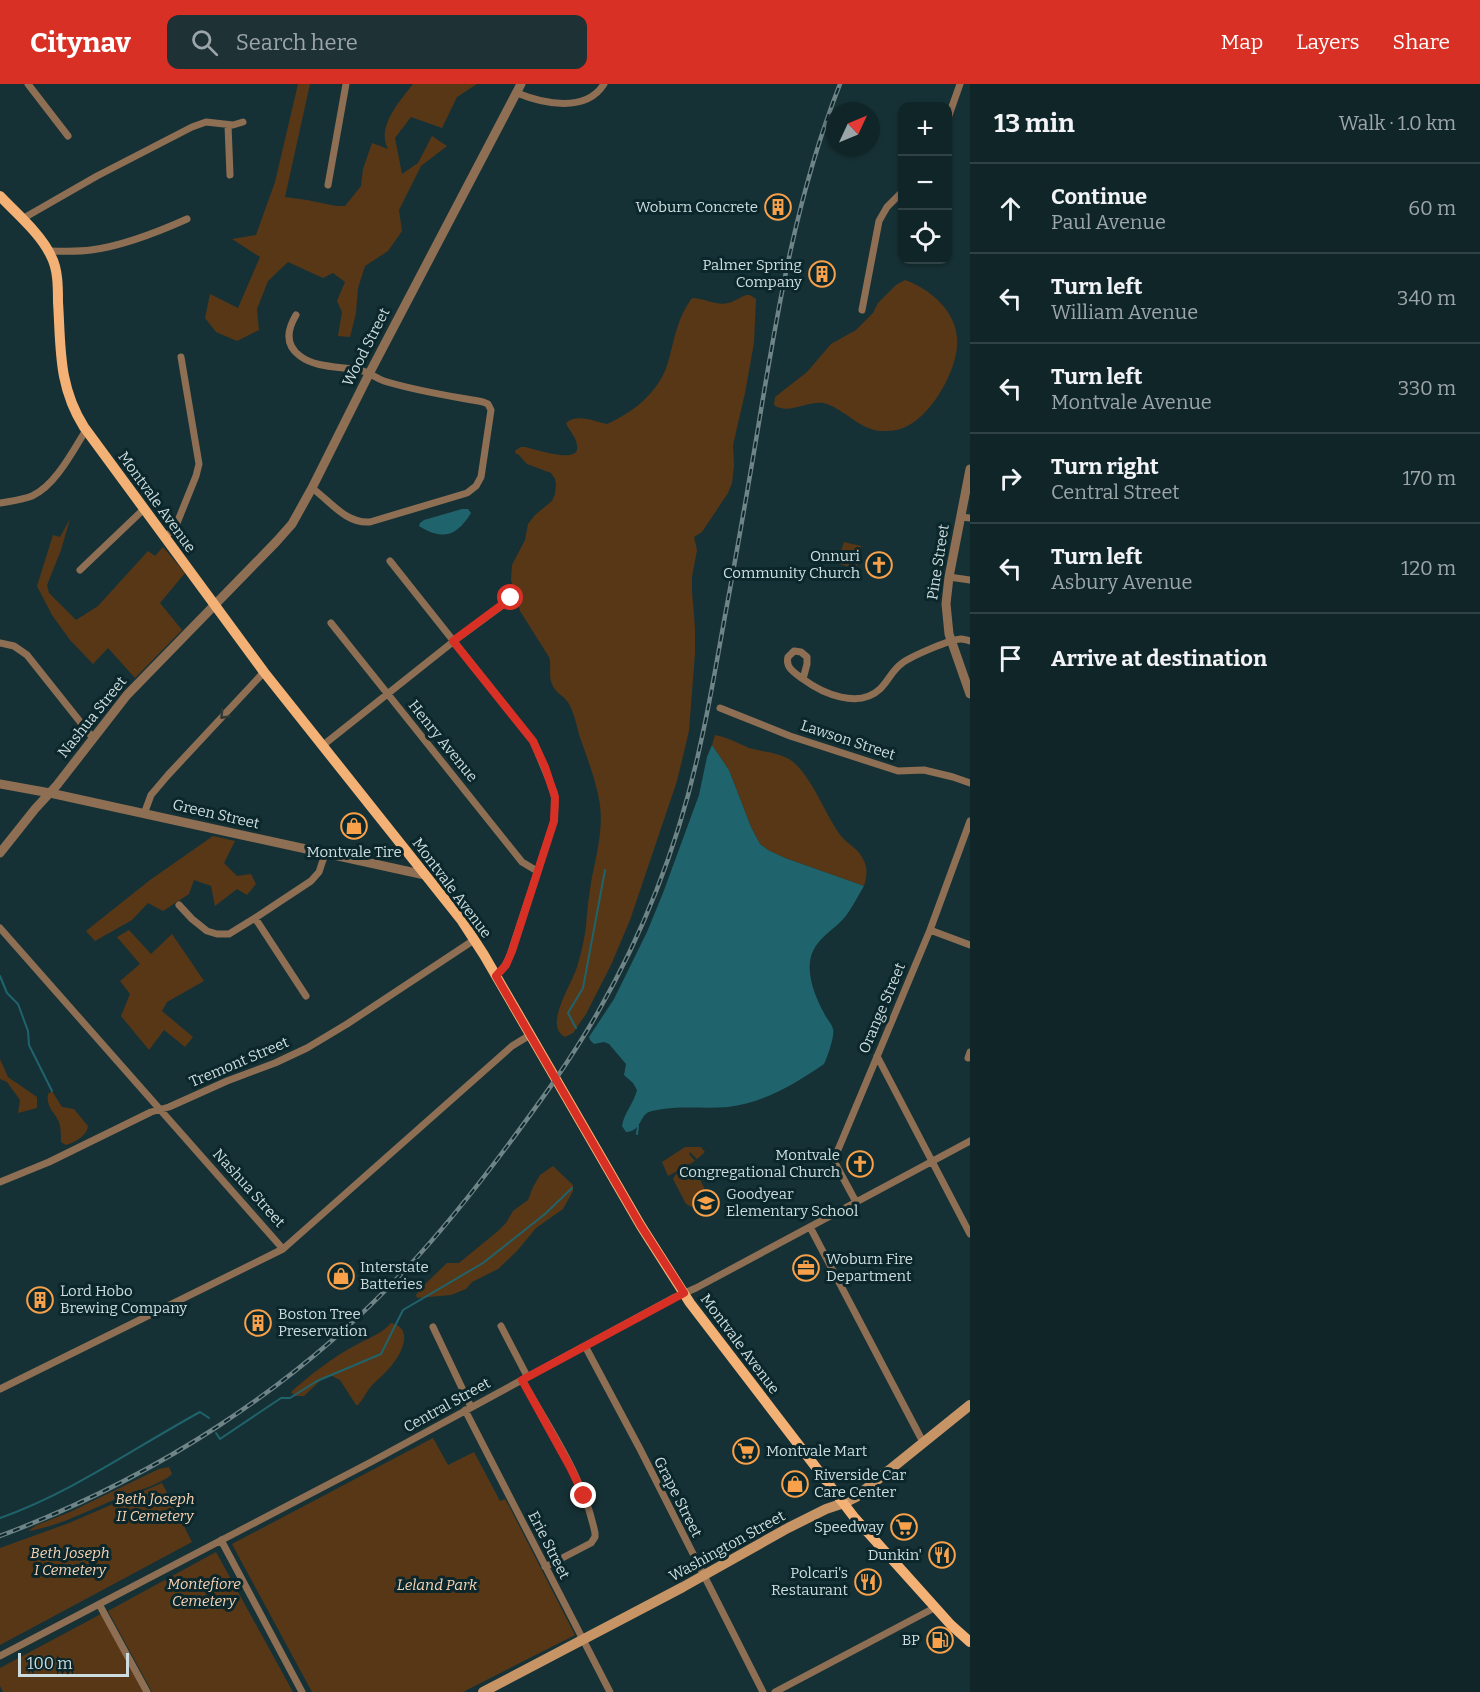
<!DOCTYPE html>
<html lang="en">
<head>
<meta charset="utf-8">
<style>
  :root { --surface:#102528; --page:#1e3134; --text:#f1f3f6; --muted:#9ca5a8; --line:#304245; --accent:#d93025 }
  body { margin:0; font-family:Bitter,serif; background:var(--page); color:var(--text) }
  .controls { position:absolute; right:18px; top:18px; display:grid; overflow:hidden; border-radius:12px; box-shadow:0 2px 4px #0004 }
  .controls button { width:54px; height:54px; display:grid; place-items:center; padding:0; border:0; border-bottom:2px solid var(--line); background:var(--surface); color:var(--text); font:30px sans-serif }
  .compass { position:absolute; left:826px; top:18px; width:54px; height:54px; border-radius:50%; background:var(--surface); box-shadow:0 2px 4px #0004; rotate:46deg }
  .scale { position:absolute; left:18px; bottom:15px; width:111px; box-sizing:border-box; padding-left:6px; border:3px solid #cddddf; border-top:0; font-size:16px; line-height:21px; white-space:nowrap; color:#cddddf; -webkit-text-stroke:4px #0b272b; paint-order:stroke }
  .stop { position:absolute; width:18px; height:18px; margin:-14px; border:4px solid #d93025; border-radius:50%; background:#fff }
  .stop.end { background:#d93025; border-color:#fff; box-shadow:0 2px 6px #0008 }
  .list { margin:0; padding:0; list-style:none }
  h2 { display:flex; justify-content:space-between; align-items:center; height:78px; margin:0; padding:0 24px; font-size:26px }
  h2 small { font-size:20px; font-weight:400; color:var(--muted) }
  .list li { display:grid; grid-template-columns:39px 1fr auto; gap:18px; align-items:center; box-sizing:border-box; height:90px; padding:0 24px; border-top:2px solid var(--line) }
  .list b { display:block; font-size:22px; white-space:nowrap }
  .list p { margin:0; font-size:20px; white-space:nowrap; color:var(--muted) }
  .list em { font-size:20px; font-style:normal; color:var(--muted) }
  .icon { flex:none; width:33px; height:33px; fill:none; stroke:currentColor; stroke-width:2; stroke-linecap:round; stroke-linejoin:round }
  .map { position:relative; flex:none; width:970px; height:1608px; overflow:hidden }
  header { display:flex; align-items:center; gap:36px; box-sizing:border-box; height:84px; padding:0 30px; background:var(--accent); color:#fff }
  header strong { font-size:28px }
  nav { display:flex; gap:33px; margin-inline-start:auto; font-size:21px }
  .search { width:420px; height:54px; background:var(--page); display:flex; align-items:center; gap:15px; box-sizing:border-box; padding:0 21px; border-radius:12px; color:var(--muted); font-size:22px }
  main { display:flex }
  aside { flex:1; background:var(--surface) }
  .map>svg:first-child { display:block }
  .green { fill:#583717 }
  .water { fill:#1f646c }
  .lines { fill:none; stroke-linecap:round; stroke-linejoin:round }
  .stream { stroke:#1f646c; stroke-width:2 }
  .minor { stroke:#8f6f53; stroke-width:7 }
  .tertiary { stroke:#8f6f53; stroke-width:9 }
  .secondary { stroke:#c79466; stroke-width:10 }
  .primary { stroke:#f3b175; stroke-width:10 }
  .rail-casing { stroke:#6f8487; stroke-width:4.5 }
  .rail { stroke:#0b272b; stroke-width:2; stroke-dasharray:7; stroke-linecap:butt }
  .oneway { stroke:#2c3935 }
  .route { stroke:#d93025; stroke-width:8 }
  .labels { text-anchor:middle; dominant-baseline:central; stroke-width:6; stroke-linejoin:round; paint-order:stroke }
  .poi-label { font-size:15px; fill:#cddddf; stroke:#0b272b; text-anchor:end }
  .street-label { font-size:15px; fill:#cddddf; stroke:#0b272b }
  .park-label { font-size:15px; font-style:italic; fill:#f8d3b3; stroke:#0b272b }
</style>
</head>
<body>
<header>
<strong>Citynav</strong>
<div class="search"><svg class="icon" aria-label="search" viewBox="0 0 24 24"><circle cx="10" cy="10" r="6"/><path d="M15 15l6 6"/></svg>Search here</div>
<nav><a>Map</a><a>Layers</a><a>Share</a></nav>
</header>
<main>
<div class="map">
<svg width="970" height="1608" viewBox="0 0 970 1608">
  <rect width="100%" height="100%" fill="#163135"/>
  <!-- green -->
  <path class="green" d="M298 0H310L285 113 307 116 336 122H345L361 102 363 85 372 59 388 65C376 43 400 17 413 0H477L457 13 442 44 411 33 395 54 402 90 418 79 432 52 447 62 421 82 399 126 402 147 388 167 365 182 358 204 356 229 350 253 338 252 342 228 337 217 345 198 333 189 323 194 288 178 268 197 257 225 259 246 237 257 216 248 205 234 210 210 238 224 260 173 232 155 256 151 275 98Z
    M905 196C930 205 955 226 957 254 960 283 931 334 903 344 896 347 887 347 880 347 860 345 846 327 827 320 810 314 789 332 774 321L775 313 807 288 831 260 856 246 873 229 878 219 896 201Z
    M746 211H750L756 215 754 259 745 309 733 361 734 381 732 399 728 409 702 448 694 453 697 466 692 493V507L695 544V569L689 647 677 697 630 836 611 881 586 930 573 949 565 953C543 942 572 900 577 883 581 870 584 857 586 843 587 826 589 810 592 793 597 769 603 745 600 721 597 700 589 679 582 659 577 647 576 632 569 620 565 612 555 609 552 600 548 591 552 582 549 573L520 527 511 496 512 481 525 456 528 440 535 431 552 417 555 410 556 401 555 395 551 389 527 380 518 370H516L515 367C518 365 519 363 523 363 532 363 582 383 577 361 576 352 569 347 566 339 577 329 594 337 607 340 636 327 661 306 669 275 675 252 678 233 692 214 704 214 716 222 728 219 734 218 740 213 746 211Z
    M70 435 61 466 47 501 49 509 76 536 98 522 148 467 155 472 163 463 185 489 160 519 182 546 135 594 108 564 93 580 70 556 52 531 37 502 53 451 60 453Z
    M844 458 861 462 856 485 837 479Z
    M715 651C727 653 738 659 749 664 763 668 777 668 789 675 811 689 825 731 841 752 848 761 858 764 863 775 868 784 867 792 864 802L785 774 768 766 760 760 751 743 729 686 712 661Z
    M213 752 235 757 224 779 237 792 251 790 256 800 247 811 237 805 215 822 211 802 194 796 189 810 163 827 148 819 132 836 95 857 86 847 150 796Z
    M129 846 151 870 172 850 204 897 167 918 162 927 193 953 185 963 164 946 149 966 121 932 130 910 120 897 140 880 117 853Z
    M0 975 8 993 37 1013V1024L18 1029 20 1016 7 998 0 995Z
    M52 1007 62 1023 74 1025 88 1042C87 1052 75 1058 66 1061L61 1058C61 1051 61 1044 59 1038 54 1027 46 1023 48 1010Z
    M685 1063H701L705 1068 697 1075 690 1068 689 1070 695 1077 668 1092 662 1078Z
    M553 1082 573 1101V1107L563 1125 536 1144 517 1167 498 1185 472 1198 466 1205 451 1211 417 1214 416 1211 420 1205 447 1179H459L498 1147 506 1139 513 1127 528 1116 533 1103 540 1091Z
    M687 1084C697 1086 704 1102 707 1112L704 1117 692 1123 686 1120 673 1095 676 1090Z
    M391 1239C414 1244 402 1269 392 1281 385 1290 375 1297 369 1305 365 1311 362 1316 358 1321H356L340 1296 330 1291 323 1294 304 1312H295L291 1308C310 1291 333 1273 356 1261 368 1254 382 1250 391 1239Z
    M433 1354 448 1381 474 1368 500 1417 505 1415 509 1422 575 1551 463 1608H312L232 1460Z
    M169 1383 172 1390C162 1400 131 1409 116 1415 87 1427 60 1442 28 1447L37 1441 70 1428 159 1385Z
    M162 1399 192 1458 0 1561V1464L69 1439Z
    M216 1468 293 1608H152L108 1527Z
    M101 1530 143 1608H3L0 1602V1584Z"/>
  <!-- water -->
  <path class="water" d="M462 425H468L471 429C457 452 443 457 419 442L420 439 424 436Z
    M712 661 729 686 751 743 760 760 768 766 785 774 864 802C858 812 852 824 845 833 835 845 819 853 813 867 804 886 815 913 824 929 826 934 832 940 833 945 835 952 827 974 824 980 795 1000 763 1019 728 1023 706 1025 684 1022 663 1025 659 1026 653 1026 649 1028 639 1032 642 1047 626 1048L622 1042C624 1029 634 1019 637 1006L633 999 624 991 626 980 609 960 604 958 594 960 590 956 589 953 614 915 647 848 663 809 699 711 707 673Z"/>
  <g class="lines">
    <!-- stream -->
    <path class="stream" d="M0 892 7 909 18 920 28 947 29 961 52 1007
      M576 944 568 929 583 904 605 786
      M637 1050 638 1042
      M216 1349 220 1355 281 1314H290L317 1297 381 1270 403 1226 483 1179 545 1130 572 1104
      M0 1434C71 1409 134 1364 200 1328L209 1334"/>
    <!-- minor -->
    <path class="minor" d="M28 0 68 52
      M517 9C544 20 586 29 604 0
      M948 34 960 0
      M228 41 230 91
      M328 101 346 0
      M22 135 97 92 192 43 206 38 233 41 243 38
      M48 167C63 167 77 168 91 166 123 162 158 148 187 135
      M862 226 879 137 887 123 902 108
      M296 231C287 246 285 261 300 272 317 285 343 282 363 287 370 289 376 294 384 297 416 307 450 312 483 318L488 320 491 326 481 393 476 402 467 409 370 438C346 440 330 417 312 404
      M0 419C11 417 22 416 32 412 55 402 73 367 86 346
      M961 433 970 434
      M165 453 175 444 196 392 199 380 181 273
      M390 477 533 657 554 708 555 719 554 737 509 874 504 883 496 892
      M80 486 144 425
      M949 493 970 496
      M331 539 522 778 537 787
      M0 559 14 562 27 571 93 654
      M803 595C795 589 785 584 788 573L794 567 801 568 807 573V580L803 595C823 610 859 625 880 605 888 597 892 587 901 580 909 573 951 555 961 555 964 555 967 556 970 557
      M720 624 790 652 898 687 924 686 953 693 970 699
      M322 662 454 557 511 515
      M144 730 151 711 168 691 264 588
      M179 821 192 835 207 847 217 850H229L255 834 311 797 319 788 325 770
      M255 834 306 912
      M0 844 283 1165 512 962 530 951
      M930 846 970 861
      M877 972 970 1150
      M968 974 970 968
      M0 1098 49 1078 151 1028 169 1023 227 997 275 979 307 964 347 940 474 856
      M856 1118 835 1079V1073L930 846 970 737
      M810 1143 923 1358
      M501 1242 527 1292
      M433 1243 471 1323
      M585 1262 640 1365 763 1608
      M522 1296C549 1344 584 1394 595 1449V1453L591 1459 545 1483
      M0 1305 283 1165
      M465 1326 610 1608
      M221 1456 302 1608
      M99 1520 147 1608
      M0 1572 371 1378 673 1214 696 1204 970 1057
      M775 1608 936 1523"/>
    <!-- tertiary -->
    <path class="tertiary" d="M970 385 949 493 946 520 949 550 970 610
      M0 700 50 709 425 791
      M0 769 35 725 57 701 127 611 276 458 292 440 312 404 369 290 521 0"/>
    <!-- secondary -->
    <path class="secondary" d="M483 1608 683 1503 788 1444 826 1425 844 1419 856 1413 970 1321"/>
    <!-- primary -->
    <path class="primary" d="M0 112C17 130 41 150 51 172 58 185 58 203 58 218 61 264 58 302 84 343L264 588 462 837 484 871 641 1142 690 1219 854 1433 951 1541 970 1558"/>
    <!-- rail casing -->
    <g class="rail-casing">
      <path id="rail" d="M0 1452C154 1394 294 1305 406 1185 443 1146 476 1104 508 1061 540 1018 572 974 598 928 645 846 680 755 700 662 712 610 720 557 730 505 740 449 750 393 759 338 778 223 797 109 840 0"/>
    </g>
    <!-- rail -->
    <use href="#rail" class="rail"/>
  </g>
  <!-- one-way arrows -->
  <defs><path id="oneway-chevron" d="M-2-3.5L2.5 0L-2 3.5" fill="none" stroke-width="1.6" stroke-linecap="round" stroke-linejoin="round" transform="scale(1.5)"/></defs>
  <use class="oneway" href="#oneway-chevron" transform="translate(224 631) rotate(133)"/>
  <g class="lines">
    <!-- route -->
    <path class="route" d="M511 514 453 557 533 657 545 683 555 713 554 737 512 867 506 881 496 892 641 1142 684 1209 522 1296 570 1383 584 1412"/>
  </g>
  <!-- icons -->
  <defs>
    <g id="building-ring" transform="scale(1.35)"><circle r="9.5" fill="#0b272b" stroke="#f8a14a" stroke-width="1.5"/><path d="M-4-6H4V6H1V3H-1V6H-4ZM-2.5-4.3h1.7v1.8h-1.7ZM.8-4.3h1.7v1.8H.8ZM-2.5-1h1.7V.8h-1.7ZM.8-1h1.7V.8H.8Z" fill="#f8a14a"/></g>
    <g id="church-ring" transform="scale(1.35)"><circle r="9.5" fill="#0b272b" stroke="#f8a14a" stroke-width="1.5"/><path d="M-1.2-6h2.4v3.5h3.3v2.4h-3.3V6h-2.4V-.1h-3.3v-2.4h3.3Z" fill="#f8a14a"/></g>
    <g id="shop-ring" transform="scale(1.35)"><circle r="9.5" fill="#0b272b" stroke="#f8a14a" stroke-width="1.5"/><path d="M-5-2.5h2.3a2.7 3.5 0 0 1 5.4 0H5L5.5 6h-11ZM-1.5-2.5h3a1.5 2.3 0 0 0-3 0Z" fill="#f8a14a"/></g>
    <g id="school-ring" transform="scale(1.35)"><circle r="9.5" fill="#0b272b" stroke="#f8a14a" stroke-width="1.5"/><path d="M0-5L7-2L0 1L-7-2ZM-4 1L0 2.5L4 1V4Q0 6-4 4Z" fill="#f8a14a"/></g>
    <g id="office-ring" transform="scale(1.35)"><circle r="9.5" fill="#0b272b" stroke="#f8a14a" stroke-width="1.5"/><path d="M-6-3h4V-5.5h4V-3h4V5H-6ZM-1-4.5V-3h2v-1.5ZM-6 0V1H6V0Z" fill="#f8a14a"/></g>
    <g id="supermarket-ring" transform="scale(1.35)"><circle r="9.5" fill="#0b272b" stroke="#f8a14a" stroke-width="1.5"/><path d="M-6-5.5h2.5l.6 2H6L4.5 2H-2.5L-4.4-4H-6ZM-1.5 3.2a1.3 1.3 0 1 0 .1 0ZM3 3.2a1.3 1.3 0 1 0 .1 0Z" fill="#f8a14a"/></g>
    <g id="restaurant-ring" transform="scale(1.35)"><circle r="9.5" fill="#0b272b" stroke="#f8a14a" stroke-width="1.5"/><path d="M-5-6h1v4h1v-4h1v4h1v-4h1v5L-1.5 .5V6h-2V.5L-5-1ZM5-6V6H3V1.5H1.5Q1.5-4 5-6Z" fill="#f8a14a"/></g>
    <g id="fuel-ring" transform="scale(1.35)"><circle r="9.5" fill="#0b272b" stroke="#f8a14a" stroke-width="1.5"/><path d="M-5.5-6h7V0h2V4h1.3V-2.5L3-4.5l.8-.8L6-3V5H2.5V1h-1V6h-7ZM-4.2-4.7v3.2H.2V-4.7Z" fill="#f8a14a"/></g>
  </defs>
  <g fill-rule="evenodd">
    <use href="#building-ring" x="778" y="123"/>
    <use href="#building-ring" x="822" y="190"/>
    <use href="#church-ring" x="879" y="481"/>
    <use href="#shop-ring" x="354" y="742"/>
    <use href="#church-ring" x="860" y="1080"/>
    <use href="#school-ring" x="706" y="1119"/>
    <use href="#office-ring" x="806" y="1184"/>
    <use href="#shop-ring" x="341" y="1192"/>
    <use href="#building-ring" x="40" y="1216"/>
    <use href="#building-ring" x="258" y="1239"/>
    <use href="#supermarket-ring" x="746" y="1367"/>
    <use href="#shop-ring" x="795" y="1400"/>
    <use href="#supermarket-ring" x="904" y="1443"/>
    <use href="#restaurant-ring" x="942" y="1471"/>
    <use href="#restaurant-ring" x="868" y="1498"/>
    <use href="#fuel-ring" x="940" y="1556"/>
  </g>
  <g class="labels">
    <!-- poi labels -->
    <g class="poi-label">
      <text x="758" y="123">Woburn Concrete</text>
      <text x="802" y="181">Palmer Spring<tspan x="802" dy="17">Company</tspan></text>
      <text x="860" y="472">Onnuri<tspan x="860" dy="17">Community Church</tspan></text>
      <text x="354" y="768" text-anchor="middle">Montvale Tire</text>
      <text x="840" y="1071">Montvale<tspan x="840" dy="17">Congregational Church</tspan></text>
      <text x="726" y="1110" text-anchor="start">Goodyear<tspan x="726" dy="17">Elementary School</tspan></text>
      <text x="826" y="1175" text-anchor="start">Woburn Fire<tspan x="826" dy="17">Department</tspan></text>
      <text x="360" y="1183" text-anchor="start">Interstate<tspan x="360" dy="17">Batteries</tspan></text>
      <text x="60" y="1207" text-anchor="start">Lord Hobo<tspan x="60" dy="17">Brewing Company</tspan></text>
      <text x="278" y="1230" text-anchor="start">Boston Tree<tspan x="278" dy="17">Preservation</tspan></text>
      <text x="766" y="1367" text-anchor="start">Montvale Mart</text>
      <text x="814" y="1391" text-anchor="start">Riverside Car<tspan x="814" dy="17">Care Center</tspan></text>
      <text x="884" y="1443">Speedway</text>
      <text x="922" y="1471">Dunkin'</text>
      <text x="848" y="1489">Polcari's<tspan x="848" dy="17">Restaurant</tspan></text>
      <text x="920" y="1556">BP</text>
    </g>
    <!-- street labels -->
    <g class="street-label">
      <text transform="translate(366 263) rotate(-63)">Wood Street</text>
      <text transform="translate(157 418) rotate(54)">Montvale Avenue</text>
      <text transform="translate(938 478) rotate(-81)">Pine Street</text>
      <text transform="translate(92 633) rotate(-51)">Nashua Street</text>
      <text transform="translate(848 656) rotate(18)">Lawson Street</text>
      <text transform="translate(443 657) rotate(51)">Henry Avenue</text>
      <text transform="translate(216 730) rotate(13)">Green Street</text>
      <text transform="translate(452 804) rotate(53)">Montvale Avenue</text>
      <text transform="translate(882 924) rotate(-67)">Orange Street</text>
      <text transform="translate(239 978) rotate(-23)">Tremont Street</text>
      <text transform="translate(249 1104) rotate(48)">Nashua Street</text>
      <text transform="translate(740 1260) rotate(53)">Montvale Avenue</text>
      <text transform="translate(447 1321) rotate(-29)">Central Street</text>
      <text transform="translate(678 1413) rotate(63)">Grape Street</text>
      <text transform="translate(549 1461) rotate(63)">Erie Street</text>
      <text transform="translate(727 1462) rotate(-29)">Washington Street</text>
    </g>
    <!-- park labels -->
    <g class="park-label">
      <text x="155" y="1415">Beth Joseph<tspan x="155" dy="17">II Cemetery</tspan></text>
      <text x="70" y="1469">Beth Joseph<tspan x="70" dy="17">I Cemetery</tspan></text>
      <text x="204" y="1500">Montefiore<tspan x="204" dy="17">Cemetery</tspan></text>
      <text x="437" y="1501">Leland Park</text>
    </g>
  </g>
</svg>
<div class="controls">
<button>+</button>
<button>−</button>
<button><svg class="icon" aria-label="locate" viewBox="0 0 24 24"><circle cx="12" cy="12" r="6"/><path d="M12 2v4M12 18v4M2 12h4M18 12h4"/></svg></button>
</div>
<svg class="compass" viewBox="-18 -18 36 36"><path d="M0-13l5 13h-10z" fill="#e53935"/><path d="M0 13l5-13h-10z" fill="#9ca5a8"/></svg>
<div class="scale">100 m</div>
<div class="stop" style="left:511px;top:514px"></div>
<div class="stop end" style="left:584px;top:1412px"></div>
</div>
<aside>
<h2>13 min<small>Walk · 1.0 km</small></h2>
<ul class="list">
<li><svg class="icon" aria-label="ahead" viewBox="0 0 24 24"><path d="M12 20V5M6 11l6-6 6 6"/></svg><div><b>Continue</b><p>Paul Avenue</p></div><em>60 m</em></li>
<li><svg class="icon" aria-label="left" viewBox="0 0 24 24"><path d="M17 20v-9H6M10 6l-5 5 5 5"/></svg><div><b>Turn left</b><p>William Avenue</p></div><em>340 m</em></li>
<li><svg class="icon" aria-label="left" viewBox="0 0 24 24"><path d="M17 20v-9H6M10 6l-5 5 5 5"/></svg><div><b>Turn left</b><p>Montvale Avenue</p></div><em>330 m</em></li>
<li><svg class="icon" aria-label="right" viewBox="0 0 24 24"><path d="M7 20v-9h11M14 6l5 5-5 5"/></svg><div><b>Turn right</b><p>Central Street</p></div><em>170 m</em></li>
<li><svg class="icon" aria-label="left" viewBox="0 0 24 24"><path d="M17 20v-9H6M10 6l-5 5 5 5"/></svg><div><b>Turn left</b><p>Asbury Avenue</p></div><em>120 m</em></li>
<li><svg class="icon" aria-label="arrive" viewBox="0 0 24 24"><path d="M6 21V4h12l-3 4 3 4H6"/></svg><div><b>Arrive at destination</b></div></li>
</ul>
</aside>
</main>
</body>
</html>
